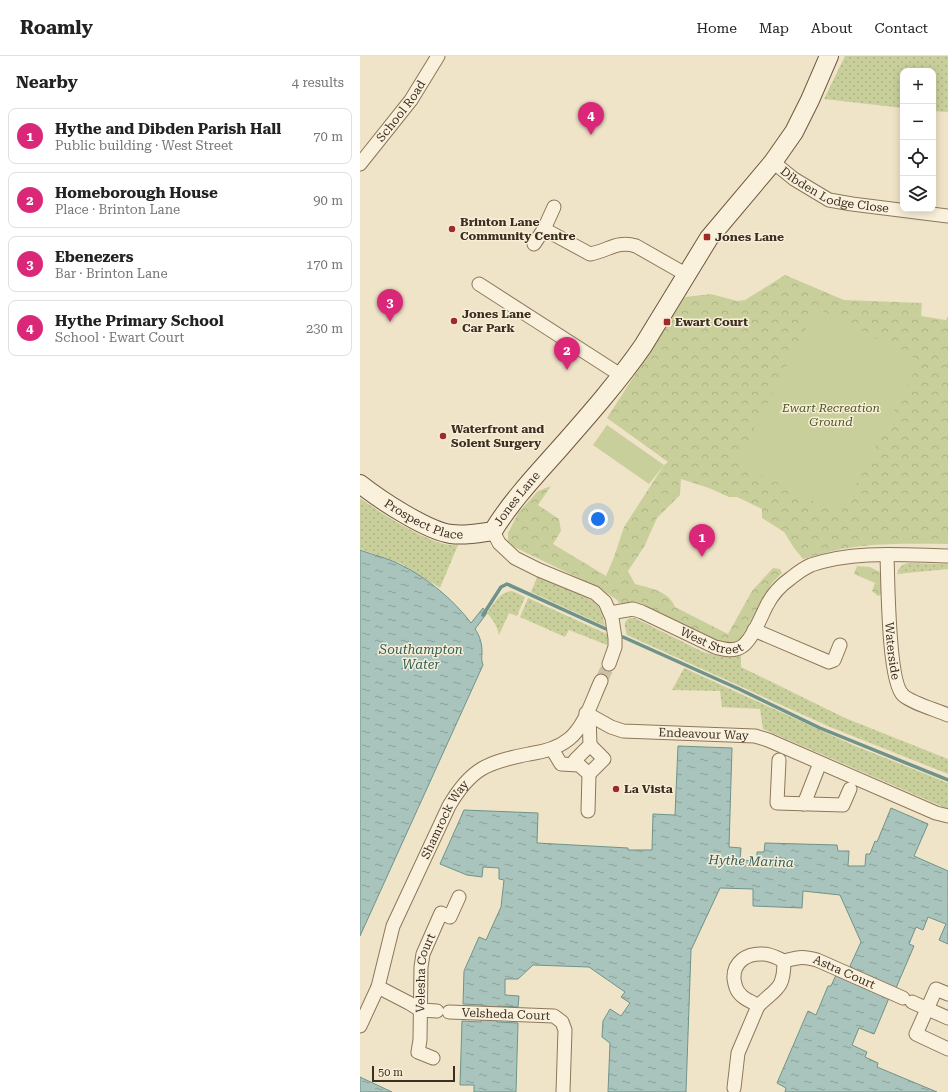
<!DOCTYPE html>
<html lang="en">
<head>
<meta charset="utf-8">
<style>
  :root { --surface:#fff; --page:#f2f2f2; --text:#222; --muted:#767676; --line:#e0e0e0; --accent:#db2777 }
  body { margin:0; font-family:"Roboto Serif",serif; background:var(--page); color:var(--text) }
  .controls { position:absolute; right:12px; top:12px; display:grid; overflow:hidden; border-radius:8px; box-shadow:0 2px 10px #0003 }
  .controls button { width:36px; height:36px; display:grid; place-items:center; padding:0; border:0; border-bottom:1px solid var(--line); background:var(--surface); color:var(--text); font:20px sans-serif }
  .scale { position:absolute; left:12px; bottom:10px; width:83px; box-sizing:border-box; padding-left:4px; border:2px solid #3d2e20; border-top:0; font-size:11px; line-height:14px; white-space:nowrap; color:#3d2e20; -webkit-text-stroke:3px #f7eed8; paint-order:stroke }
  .you { position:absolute; left:238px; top:463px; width:14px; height:14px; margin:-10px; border:3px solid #fff; border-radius:50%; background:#1a73e8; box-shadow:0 0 0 6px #1a73e833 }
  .badge { display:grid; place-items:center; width:26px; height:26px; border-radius:50%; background:var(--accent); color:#fff; font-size:13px; font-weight:700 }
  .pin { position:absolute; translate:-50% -33px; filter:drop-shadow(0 1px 2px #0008) }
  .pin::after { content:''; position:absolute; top:21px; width:14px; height:12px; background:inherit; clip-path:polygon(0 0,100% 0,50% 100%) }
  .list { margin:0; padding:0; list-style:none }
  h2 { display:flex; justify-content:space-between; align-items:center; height:52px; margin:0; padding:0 16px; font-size:17px }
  h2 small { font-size:13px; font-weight:400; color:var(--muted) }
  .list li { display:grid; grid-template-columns:26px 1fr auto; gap:12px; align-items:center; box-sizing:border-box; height:56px; margin:0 8px 8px; padding:0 8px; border:1px solid var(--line); border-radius:8px }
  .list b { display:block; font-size:15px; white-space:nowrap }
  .list p { margin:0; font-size:13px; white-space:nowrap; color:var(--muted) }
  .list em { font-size:13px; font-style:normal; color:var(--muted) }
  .icon { flex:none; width:22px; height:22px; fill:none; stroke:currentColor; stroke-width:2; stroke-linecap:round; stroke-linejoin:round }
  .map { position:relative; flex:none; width:588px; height:1036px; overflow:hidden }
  header { display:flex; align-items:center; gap:24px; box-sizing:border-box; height:56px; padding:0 20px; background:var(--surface); border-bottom:1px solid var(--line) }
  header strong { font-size:19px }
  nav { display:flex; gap:22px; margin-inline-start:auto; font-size:14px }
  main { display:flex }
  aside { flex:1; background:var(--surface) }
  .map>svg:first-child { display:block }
  .grass { fill:url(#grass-dots) }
  .forest { fill:url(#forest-crowns) }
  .pitch { fill:#c9cf9b }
  .water { fill:url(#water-ripples); stroke:#6f938a }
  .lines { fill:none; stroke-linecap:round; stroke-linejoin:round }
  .stream { stroke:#6f938a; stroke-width:3.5 }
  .street-tunnel { stroke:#ccc0a6; stroke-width:13; stroke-dasharray:13 6; stroke-linecap:butt }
  .street-casing { stroke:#8d765c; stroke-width:15 }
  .secondary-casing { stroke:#6f573f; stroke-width:20 }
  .street { stroke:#faf1dc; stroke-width:13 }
  .secondary { stroke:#faf1dc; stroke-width:18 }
  .poi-dot { fill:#9e2a2b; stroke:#f7eed8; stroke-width:1.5 }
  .labels { text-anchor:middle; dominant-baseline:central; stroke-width:3; stroke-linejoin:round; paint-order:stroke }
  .street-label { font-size:12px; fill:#3d2e20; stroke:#f7eed8 }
  .poi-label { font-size:12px; font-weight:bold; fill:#3d2e20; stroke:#f7eed8; text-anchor:start }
  .park-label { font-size:12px; font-style:italic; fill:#4d5a26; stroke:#f7eed8 }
  .water-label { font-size:13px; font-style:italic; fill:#2f5d5a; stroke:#f7eed8 }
</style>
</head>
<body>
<header>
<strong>Roamly</strong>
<nav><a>Home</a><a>Map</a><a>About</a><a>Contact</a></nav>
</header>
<main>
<aside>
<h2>Nearby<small>4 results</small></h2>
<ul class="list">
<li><span class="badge">1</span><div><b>Hythe and Dibden Parish Hall</b><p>Public building · West Street</p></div><em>70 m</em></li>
<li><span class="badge">2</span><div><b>Homeborough House</b><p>Place · Brinton Lane</p></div><em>90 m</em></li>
<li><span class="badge">3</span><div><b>Ebenezers</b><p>Bar · Brinton Lane</p></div><em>170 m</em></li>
<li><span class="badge">4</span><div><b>Hythe Primary School</b><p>School · Ewart Court</p></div><em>230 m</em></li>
</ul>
</aside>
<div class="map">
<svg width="588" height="1036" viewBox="0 0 588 1036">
  <defs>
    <pattern id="grass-dots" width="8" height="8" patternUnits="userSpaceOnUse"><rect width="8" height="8" fill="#c9cf9b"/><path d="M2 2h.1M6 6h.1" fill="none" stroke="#aeb285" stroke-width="1.8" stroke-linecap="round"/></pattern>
    <pattern id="forest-crowns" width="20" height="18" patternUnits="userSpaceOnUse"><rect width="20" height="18" fill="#c9cf9b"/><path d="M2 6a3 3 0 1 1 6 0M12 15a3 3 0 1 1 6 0" fill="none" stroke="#aeb285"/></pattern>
    <pattern id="water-ripples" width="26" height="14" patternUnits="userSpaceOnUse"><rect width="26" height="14" fill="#a9c4bc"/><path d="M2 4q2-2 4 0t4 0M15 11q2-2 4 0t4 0" fill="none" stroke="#8ba098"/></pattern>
  </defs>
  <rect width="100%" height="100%" fill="#f0e4c8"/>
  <!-- grass -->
  <path class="grass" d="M485 0H588V56L573 55V15H543V52L464 43Z
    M0 442C19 456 75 493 98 489L80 532 40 507 0 493Z
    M549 507 588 508V513L537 518C539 511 542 508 549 507Z
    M178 519C191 525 230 540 237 549 242 555 243 562 245 570L171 536Z
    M152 535 165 541 157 560 149 557 139 579C137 569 133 564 127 557 134 548 139 536 152 535Z
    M168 542 247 578 248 582 247 589 209 574 205 581 160 561Z
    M270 562H275L341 595C356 601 365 600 381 595V611L485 662 588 703V718L470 671 267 579C265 572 262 565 270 562Z
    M324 612 493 689 588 727V753L403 673 400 653 362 651 360 635 312 634Z"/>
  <!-- forest -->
  <path class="forest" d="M425 219 484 244 562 247 561 260 586 264 588 260V488C550 488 511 486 473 495 463 497 453 501 443 503L434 492 424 476 402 462V453L377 441H369L349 432 321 423 320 439 297 462 284 491 268 515 275 528C290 532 309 535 315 551L368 578 392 535 413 512 420 513 422 517 412 527 381 582 373 588 358 587 272 547H259L257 544 239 532 148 488V477L158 457 178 435 191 430 178 449 199 463 201 475 193 488 246 520 254 501 264 471 304 409 308 406 247 362 325 241 351 238 377 245 385 244Z
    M497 510 510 511 520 516 524 524 522 538 518 540 512 535 515 527 494 518Z"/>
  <!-- pitch -->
  <path class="pitch" d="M457 252 560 305 480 459 377 406Z
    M247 369 304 409 289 428 233 389Z"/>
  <!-- water -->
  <path class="water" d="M0 494C13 499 28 502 41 509 66 521 94 544 111 567L123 552 127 557 115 573C120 580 122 588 122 596 122 601 121 604 123 609L0 880Z
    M318 690 372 692 369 791 381 792 380 804 397 805V796H404L405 787 477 789 478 795H489L488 810H505L506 798H510L515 785 517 786 531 752 568 768 554 800 588 815V888L579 884 586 868 568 861 563 874 556 871 549 888 554 890 536 932 529 942 514 978 499 972 492 989 507 996 505 1001 518 1007 517 1011 577 1036H425L426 1032 417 1027 448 955 456 959 468 930H471L476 919 489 924 494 913 490 910 501 886 480 839 443 835 442 852 393 850V833L360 832 331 894 326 1036H248L250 987 242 981 243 965 250 953 261 960 270 947 261 941 265 936 229 911 173 909 158 923H145V939L159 940 158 951 138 950 137 966 158 967 156 1036H114V1029H100L102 965 121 966 122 949 103 948 104 915 119 881 126 884 141 851 144 824 139 823V812L123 811 122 821 107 819 80 808 104 754 178 757 177 787 268 792V794H292L293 758 315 759Z
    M0 1021 32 1036H0Z"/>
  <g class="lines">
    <!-- stream -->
    <path class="stream" d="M123 559 141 531 147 528 246 573
      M263 581 379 633 460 672 588 724"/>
    <!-- street-tunnel -->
    <path class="street-tunnel" d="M241 625 249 608"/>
    <!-- street casing -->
    <g class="street-casing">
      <g id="street">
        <path id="s1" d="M413 106 434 123 469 144 492 148 588 160"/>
        <path id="s2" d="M0 108 51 44 78 0"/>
        <path d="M184 173 194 151"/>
        <path d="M174 188 184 173 230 198C248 195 257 184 276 190L327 219"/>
        <path d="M119 228 262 320"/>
        <path d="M133 475 139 487 155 502 179 514 235 537 245 546 252 562 255 582V591L249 608"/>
        <path id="s3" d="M527 500C528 523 528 626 543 639 551 647 577 654 588 659"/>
        <path id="s4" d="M250 557 273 553 282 556 355 591C363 593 373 596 381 591 392 585 401 560 407 549 412 539 421 529 431 522 436 518 444 512 451 509 494 494 544 499 588 500"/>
        <path d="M394 574 469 606 474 604 480 589"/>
        <path id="s5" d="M226 657 251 671 263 675 395 680 408 684 576 757 588 760"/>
        <path d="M192 693 201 708 219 709 229 718 228 755"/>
        <path d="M419 704 417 747 483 749 490 733"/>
        <path d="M219 709 215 704 230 689 229 659"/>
        <path d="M229 718 244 703 230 689"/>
        <path d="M444 748 460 707"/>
        <path d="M18 931 49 947 60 954 77 955"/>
        <path d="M588 938 576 933 556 978 588 993"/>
        <path d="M552 946 588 962"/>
        <path d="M398 950C416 932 424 934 424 905"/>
        <path id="s6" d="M89 956 194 960 202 966 205 974 203 1036"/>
        <path id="s7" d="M0 970 18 931 33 870 89 750C111 712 128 706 169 698 183 696 198 692 209 683 225 670 232 644 241 625"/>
        <path id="s8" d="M73 1002 58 996 60 984 61 911 63 898 81 857 90 861 99 841"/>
        <path id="s9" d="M374 1032 378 997 398 950C393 946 386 944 382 940 376 935 375 929 374 923 373 906 387 897 403 898 411 898 417 902 424 905 440 901 442 900 457 904L543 942"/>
      </g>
    </g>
    <!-- secondary casing -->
    <g class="secondary-casing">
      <g id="secondary">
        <path id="s10" d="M0 428C19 443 67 475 91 478 105 480 119 477 133 475 152 444 177 418 200 392 229 359 258 326 283 290L349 182 413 106 434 76 450 44 469 0"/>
      </g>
    </g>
    <!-- street -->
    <use href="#street" class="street"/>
    <!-- secondary -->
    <use href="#secondary" class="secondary"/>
  </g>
  <!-- markers -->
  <g class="poi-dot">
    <circle cx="92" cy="173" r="4"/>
    <rect x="343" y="177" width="8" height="8" rx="2"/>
    <circle cx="94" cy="265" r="4"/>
    <rect x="303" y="262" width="8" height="8" rx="2"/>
    <circle cx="83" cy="380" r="4"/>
    <circle cx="256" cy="733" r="4"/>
  </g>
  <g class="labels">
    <!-- street labels -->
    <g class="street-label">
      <text stroke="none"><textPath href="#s2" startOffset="67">School Road</textPath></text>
      <text stroke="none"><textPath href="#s1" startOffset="70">Dibden Lodge Close</textPath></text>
      <text stroke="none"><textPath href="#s10" startOffset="187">Jones Lane</textPath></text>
      <text stroke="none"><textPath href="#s10" startOffset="74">Prospect Place</textPath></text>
      <text stroke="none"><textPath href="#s4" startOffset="109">West Street</textPath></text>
      <text stroke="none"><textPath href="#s3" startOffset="95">Waterside</textPath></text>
      <text stroke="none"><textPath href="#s5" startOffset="122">Endeavour Way</textPath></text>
      <text stroke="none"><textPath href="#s7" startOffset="224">Shamrock Way</textPath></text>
      <text stroke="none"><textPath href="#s9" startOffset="254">Astra Court</textPath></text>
      <text stroke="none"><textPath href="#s8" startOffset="96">Velesha Court</textPath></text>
      <text stroke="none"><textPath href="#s6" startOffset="57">Velsheda Court</textPath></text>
    </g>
    <!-- poi labels -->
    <g class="poi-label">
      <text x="100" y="166">Brinton Lane<tspan x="100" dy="14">Community Centre</tspan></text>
      <text x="355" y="181">Jones Lane</text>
      <text x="102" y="258">Jones Lane<tspan x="102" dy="14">Car Park</tspan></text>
      <text x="315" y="266">Ewart Court</text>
      <text x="91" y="373">Waterfront and<tspan x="91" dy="14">Solent Surgery</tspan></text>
      <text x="264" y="733">La Vista</text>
    </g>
    <!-- park labels -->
    <g class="park-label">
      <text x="471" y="352">Ewart Recreation<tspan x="471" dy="14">Ground</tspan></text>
    </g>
    <!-- water labels -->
    <g class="water-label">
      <text x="61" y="593">Southampton<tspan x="61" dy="15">Water</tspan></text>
      <text transform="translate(391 805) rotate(2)">Hythe Marina</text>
    </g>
  </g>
</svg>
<div class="controls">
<button>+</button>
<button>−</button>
<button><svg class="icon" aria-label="locate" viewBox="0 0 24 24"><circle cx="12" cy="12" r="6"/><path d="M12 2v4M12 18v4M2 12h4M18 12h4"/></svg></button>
<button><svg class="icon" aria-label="layers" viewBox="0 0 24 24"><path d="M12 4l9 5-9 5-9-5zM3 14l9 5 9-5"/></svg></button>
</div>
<div class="scale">50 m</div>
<div class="you"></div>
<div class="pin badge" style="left:342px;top:501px">1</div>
<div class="pin badge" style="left:207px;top:314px">2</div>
<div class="pin badge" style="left:30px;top:266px">3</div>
<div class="pin badge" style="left:231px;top:79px">4</div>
</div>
</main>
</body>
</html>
